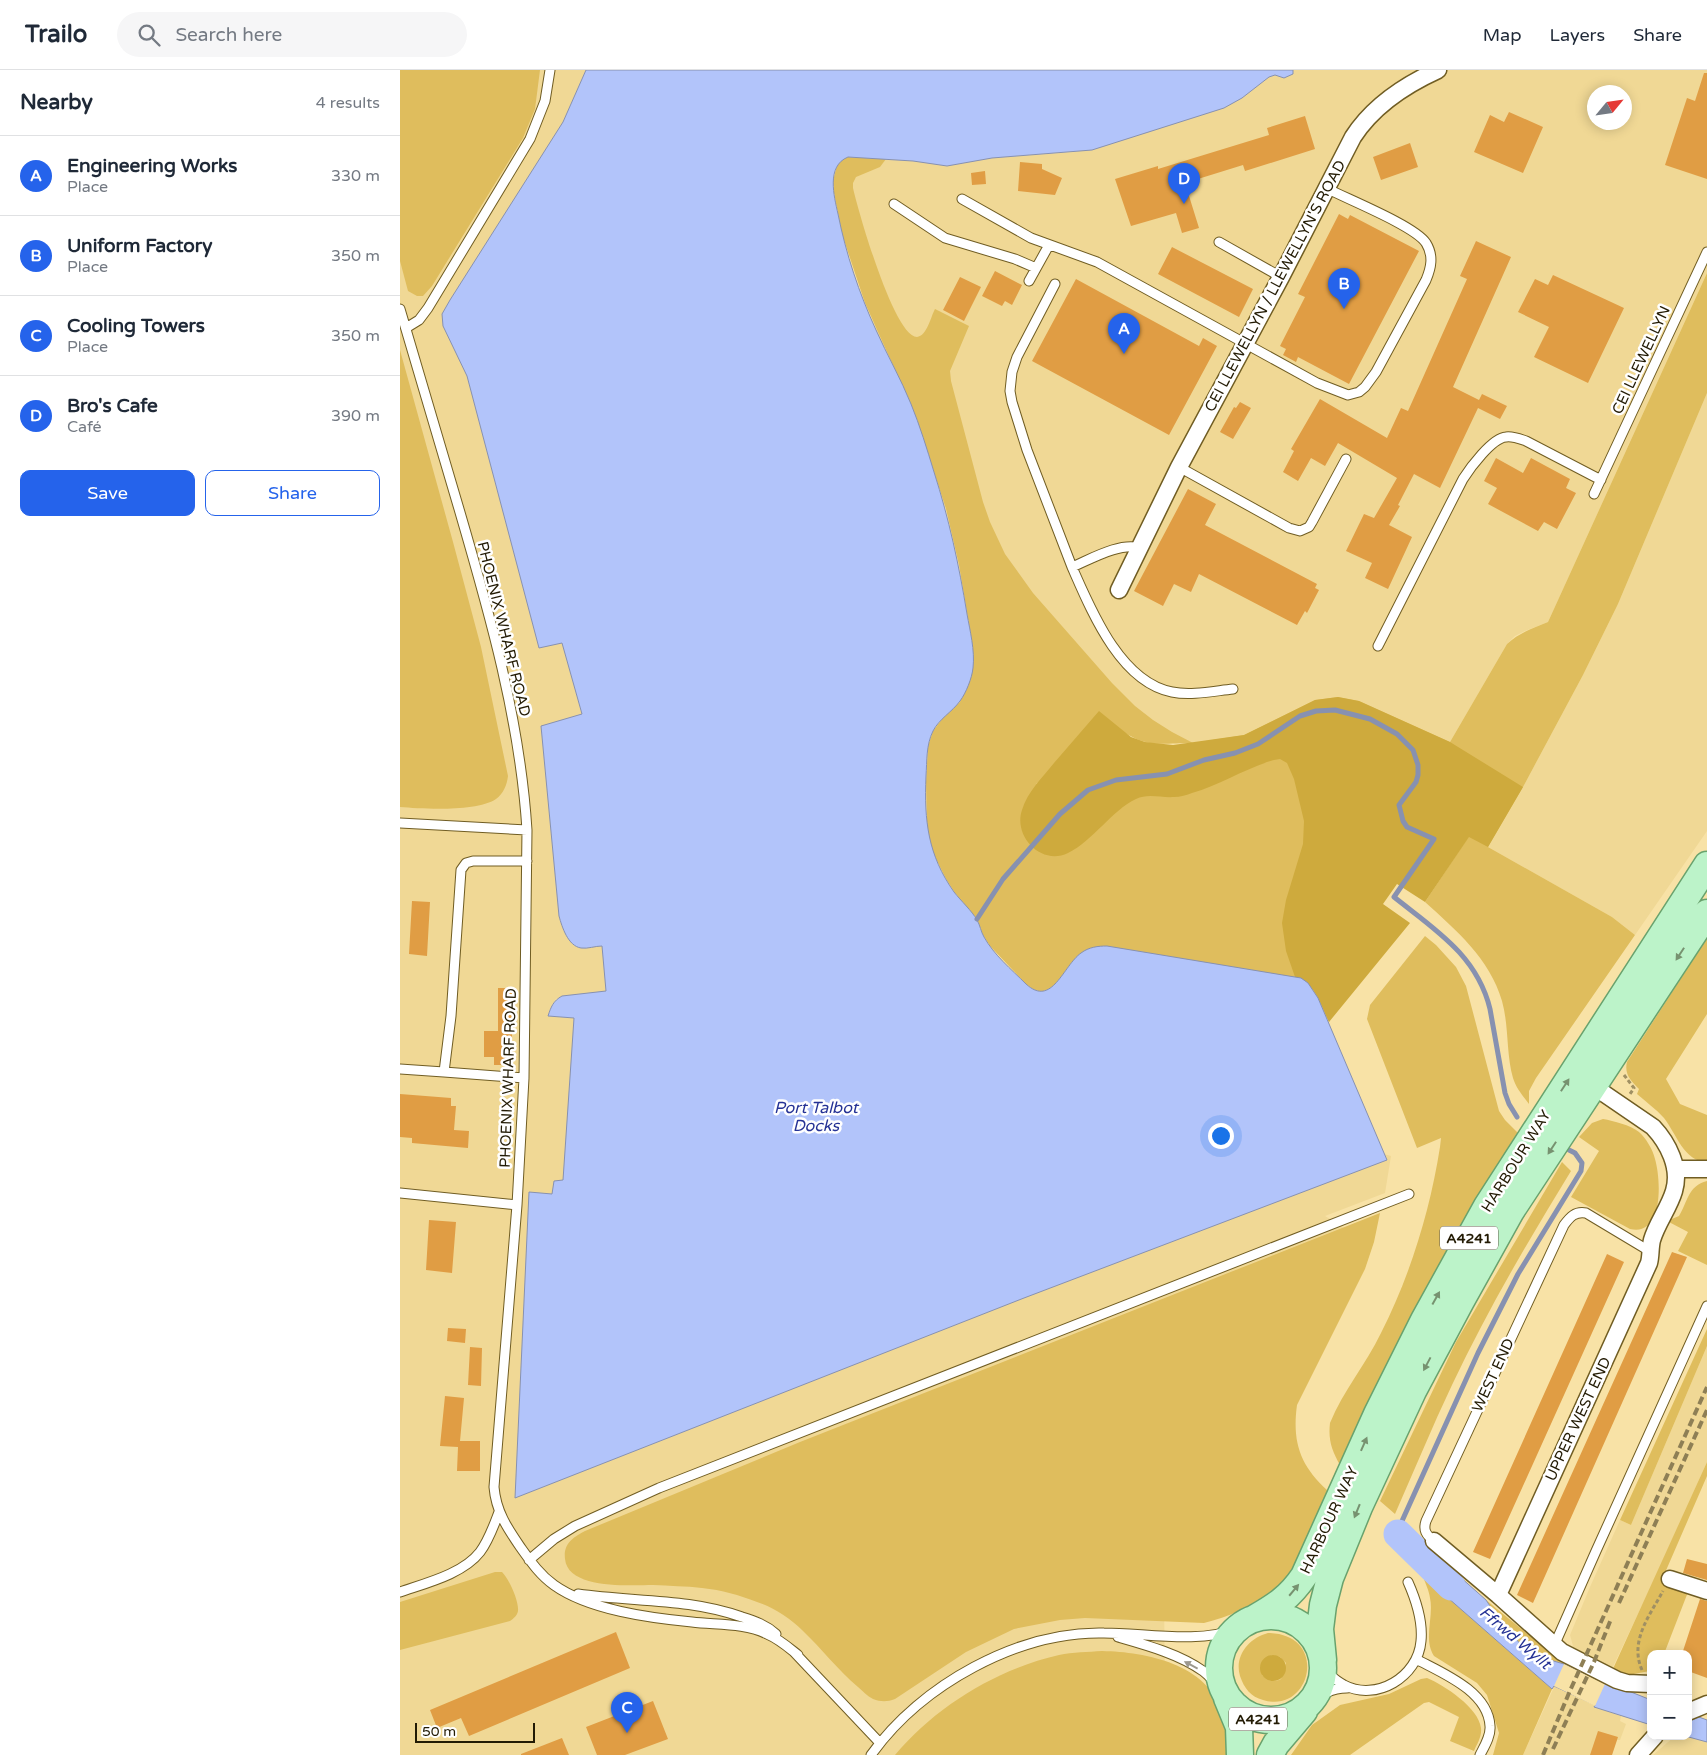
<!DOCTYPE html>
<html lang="en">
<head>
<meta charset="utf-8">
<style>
  :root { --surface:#fff; --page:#f6f6f7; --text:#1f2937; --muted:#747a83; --line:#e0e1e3; --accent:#2563eb }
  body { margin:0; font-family:"Varela Round",sans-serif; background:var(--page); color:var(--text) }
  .controls { position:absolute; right:15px; bottom:15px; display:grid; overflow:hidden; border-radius:10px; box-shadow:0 2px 12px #0003 }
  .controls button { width:45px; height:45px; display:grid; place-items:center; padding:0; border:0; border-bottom:1px solid var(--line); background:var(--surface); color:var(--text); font:25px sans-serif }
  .compass { position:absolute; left:1187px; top:15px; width:45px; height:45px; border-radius:50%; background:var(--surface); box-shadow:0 2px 12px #0003; rotate:61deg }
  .scale { position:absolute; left:15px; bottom:12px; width:120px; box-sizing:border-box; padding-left:5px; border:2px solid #231b04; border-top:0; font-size:14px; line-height:18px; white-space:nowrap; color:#231b04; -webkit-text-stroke:4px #fff; paint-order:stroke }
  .you { position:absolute; left:820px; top:1065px; width:18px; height:18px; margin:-12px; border:4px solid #fff; border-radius:50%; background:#1a73e8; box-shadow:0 0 0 8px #1a73e833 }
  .badge { display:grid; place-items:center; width:32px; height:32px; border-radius:50%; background:var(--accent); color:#fff; font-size:16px; font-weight:700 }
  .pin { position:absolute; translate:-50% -41px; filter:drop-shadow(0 1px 2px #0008) }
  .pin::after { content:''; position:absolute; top:26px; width:18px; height:15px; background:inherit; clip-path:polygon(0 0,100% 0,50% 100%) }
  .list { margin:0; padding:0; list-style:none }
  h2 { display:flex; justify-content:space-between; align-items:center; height:65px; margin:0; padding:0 20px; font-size:21px }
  h2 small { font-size:16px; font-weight:400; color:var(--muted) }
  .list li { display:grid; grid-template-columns:32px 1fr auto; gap:15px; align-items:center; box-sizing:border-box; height:80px; padding:0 20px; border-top:1px solid var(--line) }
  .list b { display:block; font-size:19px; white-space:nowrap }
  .list p { margin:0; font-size:16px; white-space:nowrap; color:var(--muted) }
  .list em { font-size:16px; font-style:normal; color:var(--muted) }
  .actions { display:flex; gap:10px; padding:15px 20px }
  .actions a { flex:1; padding:11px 0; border:1px solid var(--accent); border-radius:10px; text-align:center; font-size:18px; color:var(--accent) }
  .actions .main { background:var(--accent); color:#fff }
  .icon { flex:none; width:28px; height:28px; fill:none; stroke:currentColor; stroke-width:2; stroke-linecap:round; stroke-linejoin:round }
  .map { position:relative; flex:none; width:1307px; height:1685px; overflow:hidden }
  header { display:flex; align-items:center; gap:30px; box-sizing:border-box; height:70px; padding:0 25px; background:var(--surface); border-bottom:1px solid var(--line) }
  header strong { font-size:24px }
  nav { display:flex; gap:28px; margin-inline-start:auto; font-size:18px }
  .search { width:350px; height:45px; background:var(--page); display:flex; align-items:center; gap:12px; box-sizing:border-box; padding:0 18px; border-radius:28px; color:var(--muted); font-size:19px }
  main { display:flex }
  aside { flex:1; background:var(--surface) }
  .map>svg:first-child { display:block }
  .built { fill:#f0d895; fill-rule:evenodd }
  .green { fill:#dfbd5d; fill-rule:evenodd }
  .forest { fill:#ceaa3d }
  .water { fill:#b2c4fa; stroke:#8791b0 }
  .pier { fill:#f8e2a6 }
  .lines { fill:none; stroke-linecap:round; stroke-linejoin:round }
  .stream { stroke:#8791b0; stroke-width:5 }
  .river { stroke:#b2c4fa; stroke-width:29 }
  .building { fill:#e09d44 }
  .lane-casing { stroke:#705d23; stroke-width:11 }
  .street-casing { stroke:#705d23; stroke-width:19 }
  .primary-casing { stroke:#69a26d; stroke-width:29 }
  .path { stroke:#a09063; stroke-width:3; stroke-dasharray:4 2.5; stroke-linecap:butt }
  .lane { stroke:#fff; stroke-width:9 }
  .street { stroke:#fff; stroke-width:16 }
  .primary { stroke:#bcf3c9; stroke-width:26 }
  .rail { stroke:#8e7f55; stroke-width:4; stroke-dasharray:8 4; stroke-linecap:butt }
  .oneway { fill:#779270 }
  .oneway2 { fill:#9c988e }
  .labels { text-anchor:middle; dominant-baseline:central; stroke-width:5; stroke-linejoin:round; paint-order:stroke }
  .shield { fill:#fff; stroke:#655f4f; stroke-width:1 }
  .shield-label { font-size:14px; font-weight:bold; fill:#231b04 }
  .street-label { font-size:15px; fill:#231b04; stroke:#fff }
  .water-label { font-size:16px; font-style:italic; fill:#253295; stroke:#fff }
</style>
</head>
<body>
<header>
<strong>Trailo</strong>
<div class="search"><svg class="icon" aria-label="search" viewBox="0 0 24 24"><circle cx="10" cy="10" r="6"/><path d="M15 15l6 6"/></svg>Search here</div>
<nav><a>Map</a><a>Layers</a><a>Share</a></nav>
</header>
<main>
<aside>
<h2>Nearby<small>4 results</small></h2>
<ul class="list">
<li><span class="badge">A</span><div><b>Engineering Works</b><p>Place</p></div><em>330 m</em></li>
<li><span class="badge">B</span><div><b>Uniform Factory</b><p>Place</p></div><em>350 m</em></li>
<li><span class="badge">C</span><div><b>Cooling Towers</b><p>Place</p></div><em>350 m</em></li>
<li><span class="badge">D</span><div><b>Bro's Cafe</b><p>Café</p></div><em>390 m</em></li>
</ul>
<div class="actions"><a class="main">Save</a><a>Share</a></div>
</aside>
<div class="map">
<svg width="1307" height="1685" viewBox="0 0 1307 1685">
  <rect width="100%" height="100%" fill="#f8e2a6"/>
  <!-- built -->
  <path class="built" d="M0 0H186L163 52 42 245 43 256 67 306 139 578 162 573 182 645 141 657 159 846 182 878 202 876 206 922 162 926 156 929 151 936 148 946 174 948 163 1111 152 1124 129 1123 115 1428 624 1228 986 1090 984 1084 991 1086 985 1123 925 1146 964 1170 764 1525 765 1621 790 1685H0Z
    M893 0H1307V203L1148 552 1125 561 1115 566 1107 574 1050 672 959 631 938 627 915 630 844 665 793 673 745 672 531 393 510 333 476 261 442 89 448 87 513 91 547 96 592 88 676 82 842 28 869 7 875 5 893 4ZM1194 22H1224V52H1194Z
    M1307 323V761L1235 865 1212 847 1088 777 1123 717 1183 605 1218 534Z
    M1307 1276V1392L1253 1512 1194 1637 1221 1646 1220 1651 1226 1654 1220 1670H1217L1212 1685H1123L1171 1580 1173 1576 1170 1565 1190 1517 1220 1450 1231 1455Z
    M1275 1666H1285L1307 1672V1685H1253Z"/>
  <!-- green -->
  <path class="green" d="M0 0H140L135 39 123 68 32 216 23 226H17L8 221 0 191Z
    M448 87 486 89 480 97 456 107 453 113V118C458 140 494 267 517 267 527 266 531 246 535 239L569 256 550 301 551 311 583 432 590 452 605 484 633 523 712 613 735 636 753 650 772 662 793 673 844 665 915 630 938 627 959 631 1050 672 1107 574C1119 563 1133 558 1148 552L1307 203V323L1218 534 1183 605 1123 717 1088 777 1212 847 1235 865 1136 1008 1129 1021V1034C1123 1026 1116 1018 1113 1008 1106 983 1109 956 1102 931 1090 889 1056 860 1025 832L1069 766 1023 735 929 952 913 920 901 908 673 891C660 908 648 934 626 914L590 876 583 865 577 849 555 823 546 809 531 779 527 756 526 712 528 676 533 661 545 645 560 632 573 579 559 495 546 439 531 393 510 333 465 233 442 164 434 123 433 111 437 95 442 89ZM719 659C748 679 760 673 792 673L636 714Z
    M0 280 53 472 81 577 108 706C107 715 103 724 96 729 76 742 24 739 0 737Z
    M1025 866 1036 875 1056 897 1066 916 1099 1041 1105 1050 1119 1064 940 1395C932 1381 928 1370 930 1353 943 1321 966 1294 981 1263 1010 1206 1030 1141 1040 1077L1041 1068 1017 1078 967 949 970 935Z
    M1307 868V944L1266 1009 1280 1034 1307 1045V1092C1284 1092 1276 1063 1264 1048 1256 1039 1246 1032 1237 1024L1239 1019C1231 1011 1224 1004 1227 992Z
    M1203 1049C1214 1051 1230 1055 1239 1062 1246 1068 1253 1080 1255 1089 1261 1109 1264 1167 1230 1159L1171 1127 1199 1081 1179 1067 1192 1053Z
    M1162 1092 1171 1101C1128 1171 1087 1241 1052 1315 1032 1357 1014 1401 995 1444L980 1431 1056 1272Z
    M1307 1111V1195L1278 1181 1288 1162 1267 1151 1279 1146C1288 1131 1288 1116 1307 1111Z
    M980 1143 974 1172 965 1199 897 1335C892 1372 900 1395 927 1420 923 1433 921 1448 916 1461 899 1509 852 1542 804 1553L685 1548 660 1550 614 1559 566 1582 495 1629C487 1632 481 1632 473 1629 467 1626 463 1621 458 1617 438 1600 421 1578 402 1560 390 1548 373 1537 357 1532 339 1525 322 1520 302 1518 286 1516 269 1516 253 1515 231 1515 168 1520 165 1489 163 1473 174 1467 185 1461L400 1372Z
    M1307 1259V1276L1231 1455 1220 1450Z
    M1307 1392V1406L1261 1512 1288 1522 1264 1584H1251L1250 1601 1228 1605 1212 1601Z
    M95 1502H102C109 1509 119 1531 118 1541 117 1546 114 1548 110 1551L0 1580V1532Z
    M1023 1506 1152 1619 1123 1685H1093L1099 1663 1087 1625 1077 1613 1034 1586C1023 1569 1034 1547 1030 1528 1029 1520 1025 1513 1023 1506Z
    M1086 1530 1164 1594C1122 1582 1109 1566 1086 1530Z
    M868 1563C930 1564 911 1645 863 1630 851 1627 844 1618 840 1606 834 1586 849 1568 868 1563ZM872 1585 880 1587 886 1593 881 1609C873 1613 867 1611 862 1605 862 1595 861 1588 872 1585Z
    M702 1581C747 1582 807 1594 823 1643 828 1656 828 1672 829 1685H495C536 1636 597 1599 659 1585 673 1582 688 1582 702 1581Z
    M1027 1608C1044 1615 1079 1638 1081 1658 1082 1667 1077 1674 1074 1681L1050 1671 1059 1647 1029 1632 1024 1633 950 1685H891L912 1655 940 1635 989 1624 1021 1609Z"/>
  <!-- forest -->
  <path class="forest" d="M938 627 959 631 1050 672 1123 717 1088 777 1069 767 1025 832 997 814 983 834 1010 853 929 952C921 935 915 912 895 907L886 881 882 853 886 830 903 774 904 751 894 709 887 693 880 689 874 690C846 698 820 715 792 723 787 725 780 727 774 727 761 728 748 723 736 729 712 740 693 771 668 783 641 796 613 766 622 740 627 722 643 707 654 693 669 676 684 658 699 641L731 667 745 672 773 675 844 665 915 630Z
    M860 1598a13 13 0 1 1 26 0a13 13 0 1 1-26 0Z"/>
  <!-- water -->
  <path class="water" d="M186 0H893V4L884 8 875 5 869 7 842 28 824 38 692 80 592 88 547 96 513 91 448 87C426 96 434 126 438 144 446 184 459 223 476 260 487 285 501 309 511 334 520 356 527 379 534 402 549 449 559 495 567 544 570 561 575 580 573 598 572 608 566 623 560 631 552 642 539 649 533 661 526 675 527 691 526 706 524 751 528 785 554 822 561 831 572 841 577 850 580 855 581 862 584 867 594 885 611 899 626 914 652 938 663 896 681 883 689 877 698 876 707 876L901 908 908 913 918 928 987 1090 624 1228 115 1428 129 1122 152 1124 154 1111 163 1110 174 948 148 946C151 937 153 931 162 926L206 921 202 876C195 876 188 879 181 878 168 876 162 857 159 846L141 656 182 644 162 573 139 578 67 306 43 256 42 244 50 230 163 52Z
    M1031 1481 1086 1530 1100 1551 1123 1577 1143 1588 1164 1594 1205 1614 1206 1612 1251 1630V1655L1194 1637 1195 1635 1154 1616 1152 1619 1015 1499Z
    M1288 1643 1307 1650V1672L1285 1666H1288Z"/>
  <!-- pier -->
  <path class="pier" d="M1164 1594 1205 1614 1195 1636 1154 1616Z"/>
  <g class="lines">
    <!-- stream -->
    <path class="stream" d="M577 849 603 809 660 744 688 720 716 710 767 704 804 690 835 683 858 674 900 646 916 641 935 640 970 649 997 664 1013 680 1018 695V705L1016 712 999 735 1003 751 1007 757 1034 769 994 827C1034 859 1077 885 1090 939L1105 1023 1109 1034 1117 1047
      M998 1464 1002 1451 1078 1283 1118 1204 1181 1101 1182 1093 1175 1083 1169 1080"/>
    <!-- river -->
    <path class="river" d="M998 1464 1051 1516"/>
  </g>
  <!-- building -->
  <path class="building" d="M1304 3H1307V109L1265 95 1287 28 1295 31Z
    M1109 42 1143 57 1123 103 1074 82 1090 45 1104 52Z
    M905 46 915 79 845 101 843 95 785 113 799 158 782 163 776 143 731 156 715 109 758 96V99L869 65 867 58Z
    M1010 73 1018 97 981 110 973 87Z
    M620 92 642 94V99L662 108 655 125 618 121Z
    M585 101 586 114 572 115 571 103Z
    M939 144 948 149 950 145 1019 181 949 314 898 287 896 292 883 285 886 279 880 276 905 227 898 224Z
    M1076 171 1111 187 1053 317 1079 330 1082 324 1107 336 1100 349 1078 338 1040 418 1014 404 998 435 1000 436 989 455 1012 467 988 519 965 508 972 493 946 481 964 444 974 448 997 408 938 373 925 396 911 388 898 411 883 402 894 381 891 379 920 329 987 368 1001 338 1008 341 1067 209 1060 206Z
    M772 177 853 219 839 247 758 204Z
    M595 201 622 215 612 235 605 231 602 236 582 226Z
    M1153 205 1224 238 1188 313 1134 287 1149 257 1118 242 1135 209 1148 215Z
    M560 207 581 217 564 251 543 240Z
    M676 209 799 276 803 268 817 276 769 365 632 291Z
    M840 332 851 338 833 369 820 362 834 337 836 338Z
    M1096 388 1123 403 1131 388 1170 409 1166 418 1176 423 1157 459 1144 452 1138 461 1088 434 1097 418 1084 411Z
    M788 419 816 434 805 455 917 514 915 518 919 520 907 543 905 541 897 555 799 504 791 522 774 514 763 536 734 521Z
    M12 831 30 832 27 886 9 884Z
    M98 918H112V995H94V987H84V961H98Z
    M0 1024 51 1028V1036H56L54 1060 69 1061 68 1078 12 1073V1068L0 1067Z
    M29 1150 56 1152 52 1203 26 1200Z
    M1272 1182 1287 1187 1133 1533 1117 1525Z
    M1207 1184 1224 1192 1090 1489 1073 1482Z
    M48 1258 66 1259 65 1273 47 1271Z
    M70 1277 82 1278 81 1316 68 1315Z
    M45 1326 64 1328 60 1371H80V1401H57L58 1377 40 1376Z
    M1287 1489 1307 1494V1510L1283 1503Z
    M1300 1529 1307 1531V1608L1288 1601V1584H1282Z
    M216 1562 230 1598 69 1666 61 1648 37 1658 30 1640Z
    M253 1631 268 1669 225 1685H197L186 1657Z
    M1198 1661 1218 1667 1212 1685H1190Z
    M162 1668 169 1685H121V1684Z"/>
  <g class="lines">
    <!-- lane casing -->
    <g class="lane-casing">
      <path id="lane" d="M562 129 631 168 697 192 917 313 948 325 959 322 965 317 976 302 1026 210C1031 198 1034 186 1026 173 1015 156 947 129 926 118
        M494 134 545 168 615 189 636 198
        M819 172 881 207
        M629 211 649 175
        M655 214 617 287 612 302 610 321 612 332 627 380 672 497C691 489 720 472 740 478
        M0 239C20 305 39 372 59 439 90 545 120 650 127 760L124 1008 117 1135 94 1417C96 1442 108 1459 121 1478 131 1492 140 1505 154 1515 189 1540 250 1548 292 1552 316 1555 345 1553 367 1564 379 1569 388 1577 398 1585
        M6 258 19 250 28 238 130 69 145 31 150 0
        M779 397 889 458 900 461 909 457 912 452 946 389
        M1194 424 1307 182
        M672 497C691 540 720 612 772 622 791 626 814 621 833 619
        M978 576 1063 409C1070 398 1092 368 1106 367 1113 366 1120 369 1126 371L1201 410
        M0 753 127 760
        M0 999 44 1002
        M124 1008 44 1002 51 946 61 800 66 793 73 791H127
        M0 1123 117 1135
        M1034 1471C1026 1465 1023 1460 1026 1451L1164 1155C1170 1147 1175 1141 1186 1143L1251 1182
        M129 1490 154 1469 175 1456 259 1418 1009 1124
        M0 1522C26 1513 63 1504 80 1482 89 1470 94 1455 99 1442
        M178 1524C233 1532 289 1528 342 1547 355 1551 366 1555 376 1564
        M718 1567C746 1575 779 1584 803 1601 812 1608 820 1618 827 1627
        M1154 1576 1196 1481 1307 1236
        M394 1582 480 1673
        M1016 1589C1042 1603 1088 1621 1090 1656 1091 1666 1084 1677 1080 1685
        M923 1593C927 1604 934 1609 944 1615 976 1632 1018 1607 1021 1571 1023 1551 1016 1530 1008 1512
        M909 1634C921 1625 931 1618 947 1618
        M471 1685C521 1615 618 1561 704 1563 744 1563 799 1574 836 1559"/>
    </g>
    <!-- street casing -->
    <g class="street-casing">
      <path id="street" d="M719 520 779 397 881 207 953 67C973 36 1005 15 1038 0
        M1275 1099H1307
        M1034 1471 1098 1525 1162 1582 1217 1610 1227 1613 1251 1614
        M1270 1509 1307 1521
        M1098 1525 1249 1193C1251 1186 1250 1178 1252 1170 1257 1153 1269 1138 1274 1121 1281 1098 1268 1073 1253 1057L1193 1016
        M1288 1642 1307 1634
        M1238 1685 1255 1666"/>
    </g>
    <!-- primary casing -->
    <g class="primary-casing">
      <path id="primary" d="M819 1598a52 52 0 1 1 104 0a52 52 0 1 1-104 0Z
        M855 1548C876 1536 890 1527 904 1506L977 1344 1024 1250 1087 1136 1307 795
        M923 1590 920 1559 923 1535 930 1508 959 1437 1013 1321 1061 1231 1111 1141 1307 843
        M827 1628 839 1657 840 1685
        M870 1685 876 1674 904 1641"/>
    </g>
    <!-- path -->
    <path class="path" d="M1224 1005 1234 1018 1230 1024
      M1242 1600C1229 1571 1250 1545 1263 1521"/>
    <!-- lane -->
    <use href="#lane" class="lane"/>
    <!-- street -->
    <use href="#street" class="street"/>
    <!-- primary -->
    <use href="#primary" class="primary"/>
    <!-- rail -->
    <path class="rail" d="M1219 1533 1307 1340
      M1153 1679 1194 1592 1211 1549
      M1143 1685 1169 1623 1307 1317"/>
  </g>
  <!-- one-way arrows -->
  <defs><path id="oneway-solid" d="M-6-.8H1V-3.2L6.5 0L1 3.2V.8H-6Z" transform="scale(1.25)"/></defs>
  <g class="oneway">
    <use href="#oneway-solid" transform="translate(1280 884) rotate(123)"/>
    <use href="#oneway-solid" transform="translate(1165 1015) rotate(-57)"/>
    <use href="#oneway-solid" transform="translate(1152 1078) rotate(123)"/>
    <use href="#oneway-solid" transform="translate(1036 1228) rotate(-61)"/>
    <use href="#oneway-solid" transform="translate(1027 1294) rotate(118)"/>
    <use href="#oneway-solid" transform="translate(964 1374) rotate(-66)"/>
    <use href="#oneway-solid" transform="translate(957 1441) rotate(112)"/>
    <use href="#oneway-solid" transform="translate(894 1520) rotate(-50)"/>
  </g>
  <use class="oneway2" href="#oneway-solid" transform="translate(791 1595) rotate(-152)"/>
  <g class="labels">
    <!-- shield labels -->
    <g class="shield">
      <rect x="1040" y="1156.5" width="58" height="23" rx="4"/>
      <rect x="829" y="1637.5" width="58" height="23" rx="4"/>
    </g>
    <g class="shield-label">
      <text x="1069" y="1168">A4241</text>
      <text x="858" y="1649">A4241</text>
    </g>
    <!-- street labels -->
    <g class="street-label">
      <text transform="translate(875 216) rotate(-62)">CEI LLEWELLYN / LLEWELLYN'S ROAD</text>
      <text transform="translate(1241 290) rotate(-65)">CEI LLEWELLYN</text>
      <text transform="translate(104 559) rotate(76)">PHOENIX WHARF ROAD</text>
      <text transform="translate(108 1008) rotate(-88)">PHOENIX WHARF ROAD</text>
      <text transform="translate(1116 1091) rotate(-58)">HARBOUR WAY</text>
      <text transform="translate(1093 1305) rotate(-65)">WEST END</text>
      <text transform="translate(1178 1349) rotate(-65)">UPPER WEST END</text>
      <text transform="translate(929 1450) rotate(-65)">HARBOUR WAY</text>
    </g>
    <!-- water labels -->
    <g class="water-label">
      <text x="416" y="1038">Port Talbot<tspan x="416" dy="18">Docks</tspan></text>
      <text transform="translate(1115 1568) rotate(40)">Ffrwd Wyllt</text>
    </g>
  </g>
</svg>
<div class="controls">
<button>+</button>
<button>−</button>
</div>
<svg class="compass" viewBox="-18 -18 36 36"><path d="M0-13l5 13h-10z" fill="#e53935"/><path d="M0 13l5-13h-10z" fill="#747a83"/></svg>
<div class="scale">50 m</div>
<div class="you"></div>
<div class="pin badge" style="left:724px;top:284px">A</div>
<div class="pin badge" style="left:944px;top:239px">B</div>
<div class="pin badge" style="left:227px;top:1663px">C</div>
<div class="pin badge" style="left:784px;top:134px">D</div>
</div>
</main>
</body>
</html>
